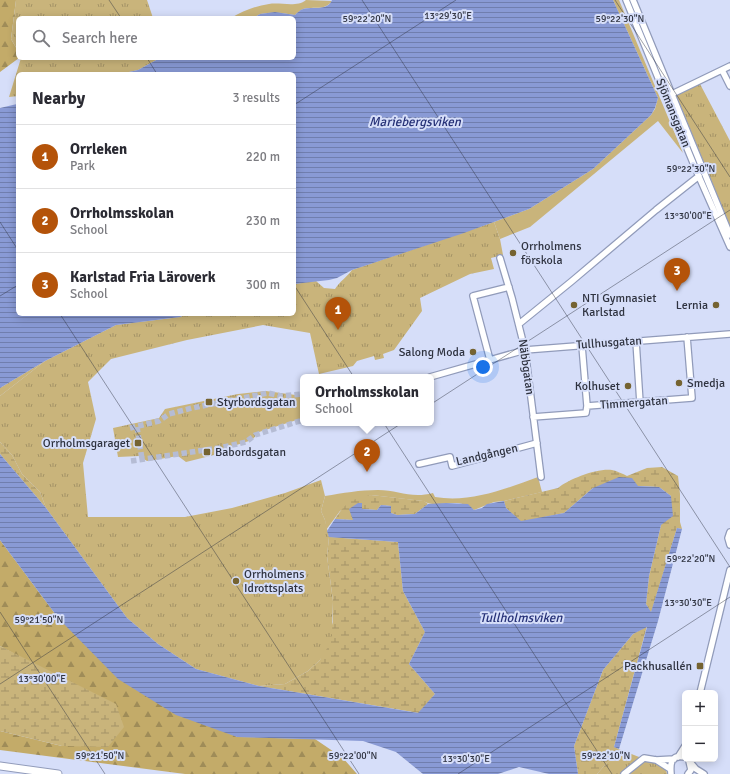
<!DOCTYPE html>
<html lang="en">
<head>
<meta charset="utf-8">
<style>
  :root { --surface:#fff; --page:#f7f7f7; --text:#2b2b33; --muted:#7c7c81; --line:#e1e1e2; --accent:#b45309 }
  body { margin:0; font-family:Signika,sans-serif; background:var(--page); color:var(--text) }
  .controls { position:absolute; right:12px; bottom:12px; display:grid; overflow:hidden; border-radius:6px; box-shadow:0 2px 10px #0003 }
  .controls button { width:36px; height:36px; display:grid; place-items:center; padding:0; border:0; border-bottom:1px solid var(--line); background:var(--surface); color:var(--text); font:20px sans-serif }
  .you { position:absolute; left:483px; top:367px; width:14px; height:14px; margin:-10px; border:3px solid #fff; border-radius:50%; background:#1a73e8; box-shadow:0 0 0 6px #1a73e833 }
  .badge { display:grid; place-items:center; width:26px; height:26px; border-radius:50%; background:var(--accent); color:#fff; font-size:13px; font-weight:700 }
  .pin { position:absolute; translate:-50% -33px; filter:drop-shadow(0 1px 2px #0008) }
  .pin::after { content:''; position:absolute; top:21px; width:14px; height:12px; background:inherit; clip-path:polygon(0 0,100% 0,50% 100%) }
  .popup { position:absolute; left:300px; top:374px; width:134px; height:52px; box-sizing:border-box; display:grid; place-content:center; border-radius:6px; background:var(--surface); filter:drop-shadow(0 1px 3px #0005); font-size:13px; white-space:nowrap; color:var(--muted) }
  .popup b { font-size:15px; color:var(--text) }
  .popup::after { content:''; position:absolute; left:50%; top:100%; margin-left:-8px; border:8px solid transparent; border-top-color:var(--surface) }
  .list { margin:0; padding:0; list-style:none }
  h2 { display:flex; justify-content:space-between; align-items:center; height:52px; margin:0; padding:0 16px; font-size:17px }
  h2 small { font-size:13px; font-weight:400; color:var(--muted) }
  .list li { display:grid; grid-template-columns:26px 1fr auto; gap:12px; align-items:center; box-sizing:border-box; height:64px; padding:0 16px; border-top:1px solid var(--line) }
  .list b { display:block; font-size:15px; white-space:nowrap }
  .list p { margin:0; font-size:13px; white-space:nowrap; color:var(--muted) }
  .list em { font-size:13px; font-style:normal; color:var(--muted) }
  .icon { flex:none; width:22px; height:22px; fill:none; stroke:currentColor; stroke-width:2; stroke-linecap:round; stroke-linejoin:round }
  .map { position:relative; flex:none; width:730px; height:774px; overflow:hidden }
  .search { position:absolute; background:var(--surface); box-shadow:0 2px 10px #0003; left:16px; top:16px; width:280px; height:44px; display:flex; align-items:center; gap:10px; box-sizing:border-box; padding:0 14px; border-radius:6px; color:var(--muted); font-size:15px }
  .panel { position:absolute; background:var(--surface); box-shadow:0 2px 10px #0003; left:16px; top:72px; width:280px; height:244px; border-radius:6px }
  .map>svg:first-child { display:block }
  .green { fill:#c9b47b }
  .forest { fill:url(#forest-firs) }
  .wetland { fill:url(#wetland-marsh) }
  .park { fill:url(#park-tufts) }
  .water { fill:url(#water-rules) }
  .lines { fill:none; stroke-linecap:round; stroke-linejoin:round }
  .minor-tunnel { stroke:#b5bcd4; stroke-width:5.5; stroke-dasharray:5.5 3; stroke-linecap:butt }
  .minor-casing { stroke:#919bba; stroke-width:8 }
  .major-casing { stroke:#919bba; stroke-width:9 }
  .minor { stroke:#fff; stroke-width:5.5 }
  .major { stroke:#fff; stroke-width:7 }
  .ticks { fill:none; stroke:#2f3340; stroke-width:1; stroke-opacity:0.45 }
  .poi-dot { fill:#756331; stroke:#d6def9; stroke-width:1.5 }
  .labels { text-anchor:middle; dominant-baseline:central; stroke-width:4; stroke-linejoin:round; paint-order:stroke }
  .street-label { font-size:12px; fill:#2f3340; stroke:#d6def9 }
  .poi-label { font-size:12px; fill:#2f3340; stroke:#d6def9; text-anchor:start }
  .water-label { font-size:13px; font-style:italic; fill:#263177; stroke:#d6def9 }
  .ticks-label { font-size:10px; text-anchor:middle; fill:#2f3340; stroke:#d6def9; stroke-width:4; stroke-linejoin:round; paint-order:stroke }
</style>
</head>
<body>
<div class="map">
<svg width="730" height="774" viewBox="0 0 730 774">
  <defs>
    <pattern id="forest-firs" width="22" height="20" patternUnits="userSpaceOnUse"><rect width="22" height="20" fill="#c3ab69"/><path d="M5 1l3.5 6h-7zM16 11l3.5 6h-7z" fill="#9f8c58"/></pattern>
    <pattern id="wetland-marsh" width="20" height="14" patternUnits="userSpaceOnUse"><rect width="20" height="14" fill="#c9b47b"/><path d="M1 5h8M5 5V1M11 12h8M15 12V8" fill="none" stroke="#a49366"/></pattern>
    <pattern id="park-tufts" width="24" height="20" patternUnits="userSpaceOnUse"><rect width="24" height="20" fill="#c9b47b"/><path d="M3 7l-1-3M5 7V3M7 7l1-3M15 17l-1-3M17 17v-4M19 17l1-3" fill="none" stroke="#a49366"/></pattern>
    <pattern id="water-rules" width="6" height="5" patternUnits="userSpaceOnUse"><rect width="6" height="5" fill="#899ad5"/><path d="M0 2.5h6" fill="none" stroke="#707eae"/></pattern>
  </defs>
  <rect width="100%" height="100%" fill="#d6def9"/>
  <!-- green -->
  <path class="green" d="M306 0 332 1C325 11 314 6 303 9 301 10 297 13 295 15L275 12 260 14 253 18H231C243 11 255 6 269 4 281 2 296 8 306 0Z
    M613 0H619L683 153 658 121 530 227 500 239 494 222 529 209 593 169 651 115 655 109 658 98Z
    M538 477 542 492 504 501 494 502 474 510C457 495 438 510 423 501L371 495 340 511 326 530 325 520 321 511 325 496C343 493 360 490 378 490 398 490 411 499 433 493L435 497C470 503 505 489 538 477Z"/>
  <!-- forest -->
  <path class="forest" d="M0 0H16L11 39 18 51V58H19L0 72Z
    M0 540 59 619 237 737 315 739 343 758 357 774H185L0 750V731L62 746 18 656 0 646Z"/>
  <!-- wetland -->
  <path class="wetland" d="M45 361 0 396V388Z
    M0 442 12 455 22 474 40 492 46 508 0 454Z
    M662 467 678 476 680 494V522L682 529 677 528 651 613 646 604 649 576 661 525 671 496 659 487 638 486 593 488 564 513 521 522 506 508 504 501 558 488C569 479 597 468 612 470 617 471 623 474 627 476L647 468Z
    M371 495 424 501 428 504 415 514 397 515 391 513V506L381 505 377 510 362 509 353 520 335 519C346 502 351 499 371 495Z
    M329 537 398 542 403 591 425 632 409 664 435 694 419 713 259 686 285 684 308 671 320 660 333 622V601L327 556Z
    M647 626 614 747 619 749 597 774H578L574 746 603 670 633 634Z
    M0 646 116 704 124 727 108 747 62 746 0 731Z"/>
  <!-- park -->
  <path class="park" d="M16 0H147L153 18H18V51L11 39Z
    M21 58H160L138 70 120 74H18V96L9 97Z
    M700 84 730 141V226L676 95Z
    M494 222 500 239 503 255 491 258 494 269 470 274 420 298 422 311 394 350 383 354 384 358 375 360 374 356 357 361 353 366 319 374 310 333 263 325 187 340 111 359 88 382 96 419 83 463 88 517H185L232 508 285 493 321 480 325 496 321 511 325 520 329 537 327 556 333 601 332 635 329 645 320 660 308 671 285 684 259 686 196 669 158 644 127 618 46 508 40 492 22 474 12 455 0 442V396L45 361 116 325 180 317 187 314H294V284L316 281 324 288 335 289C340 281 347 277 352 270Z
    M266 391 303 396V418L259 432 252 440 224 449 218 454 186 462 178 456 147 461 139 456 118 457 113 428 159 418 165 409 238 394Z
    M619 749 654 763 666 770 667 774H597Z"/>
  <!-- water -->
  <path class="water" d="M332 0H613L658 98 655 108 651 115 593 169 529 209 464 233 352 270 337 278 329 280 294 284V74H120L138 70 160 58H294V18H253L260 14 275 12 295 15C297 13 300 10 303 9 312 6 327 12 332 0Z
    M17 104H18V314H187L180 317 116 325 45 361 0 388V108Z
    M0 454 46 508 127 618 158 644 196 669 259 686 418 713 435 694 409 664 425 632 403 591 398 542 329 537 327 531 335 519 353 520 349 509 358 503H362V509L377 510 381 505 391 506V513L397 515 415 514 428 504 446 503 468 504 474 510 482 508 487 504 504 501 506 508 521 521 564 513 593 488 619 477 632 478 638 486 659 487 671 496 673 516 661 525 649 576 646 604 651 612 677 528 682 529 658 621 619 749 614 747 647 627 633 634 603 670 574 746 578 774H549L519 767 498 774H423L396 752 363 741 237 737 176 715 118 679 59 619 0 540Z"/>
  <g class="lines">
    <!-- minor-tunnel -->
    <path class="minor-tunnel" d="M137 427 142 459
      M130 428 159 421 169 414 192 408 268 393 281 396 303 394
      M131 461 219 448 246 442 255 435 303 420"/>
    <!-- minor casing -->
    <g class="minor-casing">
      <path id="minor" d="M626 0 696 170 730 247
        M633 0 730 235
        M722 70 730 86
        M672 94 730 66
        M500 258 512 298 525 350 541 477
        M519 324 572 281 656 210 699 176
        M636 341 640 403
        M490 360 473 296 509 287
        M430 377 525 350 730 334
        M587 406 692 398 687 337
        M533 417 586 413 587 406 582 346
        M419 464 450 457 452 466 537 443
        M730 532 728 538 730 545
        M700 693 730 570
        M678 757 685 746
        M656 760 670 769
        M690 762 696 769 704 774
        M624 774 644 758 656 760 674 759
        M671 774C670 763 671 754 685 757
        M688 774 691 770 689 761"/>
    </g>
    <!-- major casing -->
    <g class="major-casing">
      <path id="major" d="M0 766 58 774"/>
    </g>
    <!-- minor -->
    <use href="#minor" class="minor"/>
    <!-- major -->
    <use href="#major" class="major"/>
  </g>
  <!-- ticks -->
  <path class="ticks" d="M109 0 121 18M362 0 730 567M615 0 730 177M147 58 157 74M294 105 456 0M0 222 18 250M294 285 612 774M0 296 18 285M60 314 359 774M0 612 105 774M0 684 730 210M458 774 730 597"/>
  <!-- markers -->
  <g class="poi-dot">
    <circle cx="513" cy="253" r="4"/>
    <circle cx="574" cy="305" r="4"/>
    <circle cx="716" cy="305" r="4"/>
    <circle cx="473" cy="352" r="4"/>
    <circle cx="679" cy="383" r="4"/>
    <circle cx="628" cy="386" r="4"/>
    <rect x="205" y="398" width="8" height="8" rx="2"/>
    <rect x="134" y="439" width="8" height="8" rx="2"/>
    <rect x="203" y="448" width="8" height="8" rx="2"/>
    <circle cx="236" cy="581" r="4"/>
    <rect x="696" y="662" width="8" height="8" rx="2"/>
  </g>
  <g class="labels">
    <!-- street labels -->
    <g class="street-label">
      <text transform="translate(673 113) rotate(68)">Sjömansgatan</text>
      <text transform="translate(609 343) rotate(-4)">Tullhusgatan</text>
      <text transform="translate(526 367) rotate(82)">Näbbgatan</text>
      <text transform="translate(634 403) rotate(-4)">Timmergatan</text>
      <text transform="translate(487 455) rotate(-13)">Landgången</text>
    </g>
    <!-- poi labels -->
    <g class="poi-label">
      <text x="521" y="246">Orrholmens<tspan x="521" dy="14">förskola</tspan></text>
      <text x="582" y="298">NTI Gymnasiet<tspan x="582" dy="14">Karlstad</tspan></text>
      <text x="708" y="305" text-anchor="end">Lernia</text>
      <text x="465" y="352" text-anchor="end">Salong Moda</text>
      <text x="687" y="383">Smedja</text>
      <text x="620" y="386" text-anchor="end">Kolhuset</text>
      <text x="217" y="402">Styrbordsgatan</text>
      <text x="130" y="443" text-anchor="end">Orrholmsgaraget</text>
      <text x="215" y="452">Babordsgatan</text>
      <text x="244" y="574">Orrholmens<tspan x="244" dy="14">Idrottsplats</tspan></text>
      <text x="692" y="666" text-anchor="end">Packhusallén</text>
    </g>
    <!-- water labels -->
    <g class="water-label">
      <text x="415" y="122">Mariebergsviken</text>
      <text x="521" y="618">Tullholmsviken</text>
    </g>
  </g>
  <g class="ticks-label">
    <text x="448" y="19">13°29'30"E</text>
    <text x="367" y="22">59°22'20"N</text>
    <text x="620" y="22">59°22'30"N</text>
    <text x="691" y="172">59°22'30"N</text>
    <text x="688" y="219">13°30'00"E</text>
    <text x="691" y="562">59°22'20"N</text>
    <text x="688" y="606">13°30'30"E</text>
    <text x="39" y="623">59°21'50"N</text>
    <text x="42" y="682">13°30'00"E</text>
    <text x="100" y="759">59°21'50"N</text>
    <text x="353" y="759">59°22'00"N</text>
    <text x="606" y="759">59°22'10"N</text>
    <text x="466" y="762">13°30'30"E</text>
  </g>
</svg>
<div class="controls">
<button>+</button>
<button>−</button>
</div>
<div class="you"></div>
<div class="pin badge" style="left:338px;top:330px">1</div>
<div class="pin badge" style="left:367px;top:472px">2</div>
<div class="popup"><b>Orrholmsskolan</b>School</div>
<div class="pin badge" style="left:677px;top:291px">3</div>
<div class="search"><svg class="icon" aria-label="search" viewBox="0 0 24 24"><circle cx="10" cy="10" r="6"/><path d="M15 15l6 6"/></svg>Search here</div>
<section class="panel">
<h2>Nearby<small>3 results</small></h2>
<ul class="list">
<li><span class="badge">1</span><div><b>Orrleken</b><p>Park</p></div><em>220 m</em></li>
<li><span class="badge">2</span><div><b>Orrholmsskolan</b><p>School</p></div><em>230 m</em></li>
<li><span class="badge">3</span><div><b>Karlstad Fria Läroverk</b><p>School</p></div><em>300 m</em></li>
</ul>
</section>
</div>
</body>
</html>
